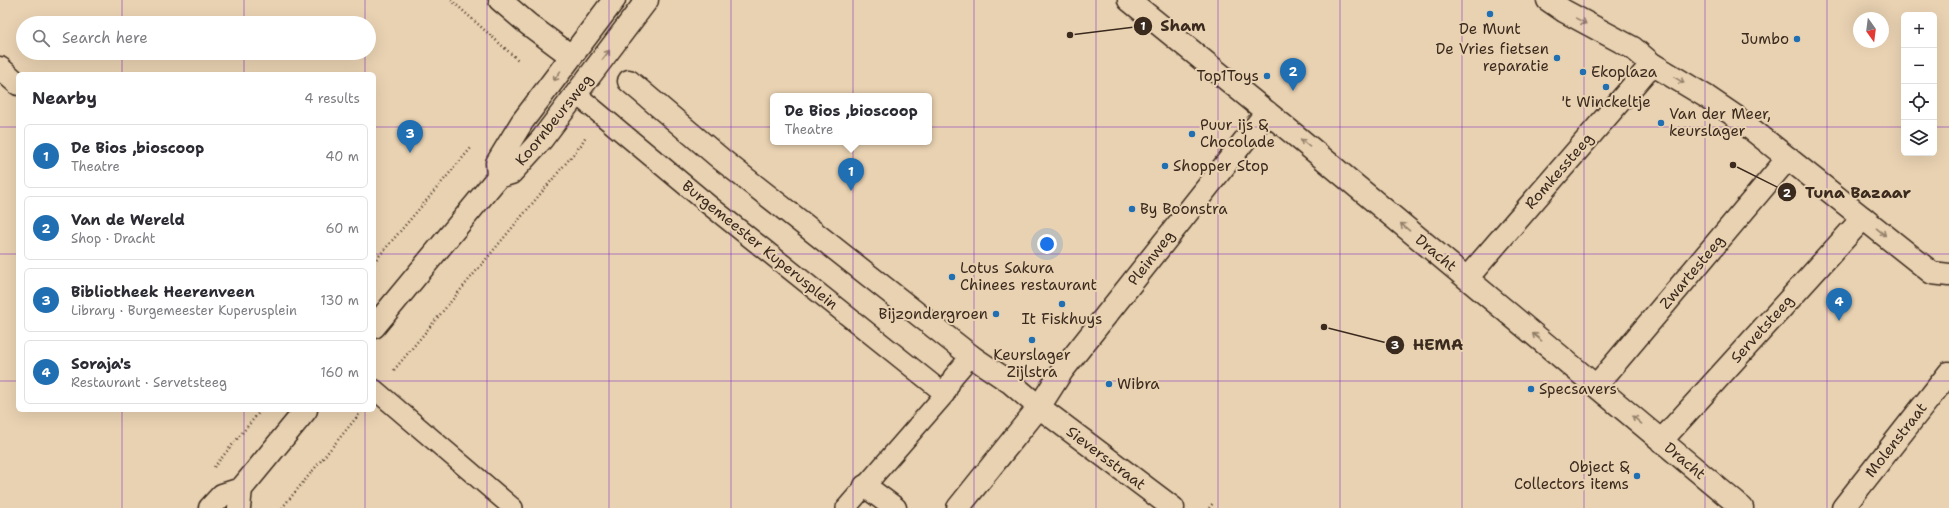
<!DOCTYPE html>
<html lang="en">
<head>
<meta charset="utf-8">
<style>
  :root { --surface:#fff; --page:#f7f7f7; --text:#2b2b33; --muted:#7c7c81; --line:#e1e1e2; --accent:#1f6fb2 }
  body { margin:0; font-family:"Shantell Sans",sans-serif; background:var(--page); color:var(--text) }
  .controls { position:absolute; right:12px; top:12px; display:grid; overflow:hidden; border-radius:6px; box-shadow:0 4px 16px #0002 }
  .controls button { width:36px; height:36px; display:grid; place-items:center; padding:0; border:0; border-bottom:1px solid var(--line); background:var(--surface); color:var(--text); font:20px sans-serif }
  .compass { position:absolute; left:1853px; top:12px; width:36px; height:36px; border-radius:50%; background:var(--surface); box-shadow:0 4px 16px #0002; rotate:166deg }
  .you { position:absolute; left:1047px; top:244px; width:14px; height:14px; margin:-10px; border:3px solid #fff; border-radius:50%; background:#1a73e8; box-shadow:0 0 0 6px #1a73e833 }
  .badge { display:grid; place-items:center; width:26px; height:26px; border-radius:50%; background:var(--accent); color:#fff; font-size:13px; font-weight:700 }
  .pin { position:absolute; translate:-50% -33px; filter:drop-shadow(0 1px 2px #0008) }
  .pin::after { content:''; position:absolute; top:21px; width:14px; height:12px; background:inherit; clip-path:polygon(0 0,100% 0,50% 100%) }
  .popup { position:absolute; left:770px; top:93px; width:162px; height:52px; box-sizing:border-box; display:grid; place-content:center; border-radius:6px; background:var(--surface); filter:drop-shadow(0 1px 3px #0005); font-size:13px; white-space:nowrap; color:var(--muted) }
  .popup b { font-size:15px; color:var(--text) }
  .popup::after { content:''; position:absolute; left:50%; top:100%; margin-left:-8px; border:8px solid transparent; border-top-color:var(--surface) }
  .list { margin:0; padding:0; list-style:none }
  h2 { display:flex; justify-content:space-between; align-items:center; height:52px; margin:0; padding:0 16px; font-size:17px }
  h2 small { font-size:13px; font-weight:400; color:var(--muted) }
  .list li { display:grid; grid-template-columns:26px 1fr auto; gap:12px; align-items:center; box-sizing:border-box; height:64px; margin:0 8px 8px; padding:0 8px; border:1px solid var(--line); border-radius:6px }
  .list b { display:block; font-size:15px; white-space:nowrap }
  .list p { margin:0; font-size:13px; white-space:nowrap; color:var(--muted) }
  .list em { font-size:13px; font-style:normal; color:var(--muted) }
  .icon { flex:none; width:22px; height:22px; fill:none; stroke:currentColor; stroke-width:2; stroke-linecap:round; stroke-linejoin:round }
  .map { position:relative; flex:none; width:1949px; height:508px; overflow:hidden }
  .search { position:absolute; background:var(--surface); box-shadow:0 4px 16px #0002; left:16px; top:16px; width:360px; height:44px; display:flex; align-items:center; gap:10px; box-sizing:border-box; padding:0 14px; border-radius:22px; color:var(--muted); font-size:15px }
  .panel { position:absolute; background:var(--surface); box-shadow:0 4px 16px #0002; left:16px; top:72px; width:360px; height:340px; border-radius:6px }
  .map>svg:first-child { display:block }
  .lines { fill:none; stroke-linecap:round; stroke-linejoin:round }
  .service-casing { stroke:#3b2a1e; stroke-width:22 }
  .pedestrian-casing { stroke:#3b2a1e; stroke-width:25 }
  .minor-casing { stroke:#3b2a1e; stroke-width:25 }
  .secondary-casing { stroke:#3b2a1e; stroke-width:25 }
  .path { stroke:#3b2a1e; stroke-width:2.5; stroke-dasharray:1 3; stroke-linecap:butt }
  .service { stroke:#e9d2b2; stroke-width:19 }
  .pedestrian { stroke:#e9d2b2; stroke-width:22 }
  .minor { stroke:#e9d2b2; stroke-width:22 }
  .secondary { stroke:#e9d2b2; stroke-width:22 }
  .oneway { stroke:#927e68 }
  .grid { fill:none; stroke:#7b2cbf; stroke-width:1; stroke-opacity:0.55 }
  .poi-dot { fill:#1f6fb2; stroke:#e9d2b2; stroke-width:1.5 }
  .labels { text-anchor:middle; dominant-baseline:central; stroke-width:4; stroke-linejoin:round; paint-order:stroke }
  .poi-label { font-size:15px; fill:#3b2a1e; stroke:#e9d2b2; text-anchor:start }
  .street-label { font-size:15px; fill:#3b2a1e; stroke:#e9d2b2 }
  .leader { fill:none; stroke:#3b2a1e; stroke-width:1.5 }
  .callout-dot { fill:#3b2a1e; stroke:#e9d2b2; stroke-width:1.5 }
  .mark-label { font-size:12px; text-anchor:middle; font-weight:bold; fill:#fff }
  .callout-label { font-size:16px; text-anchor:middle; font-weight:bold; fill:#3b2a1e; stroke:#e9d2b2; stroke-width:4; stroke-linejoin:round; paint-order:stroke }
</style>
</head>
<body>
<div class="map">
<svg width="1949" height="508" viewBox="0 0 1949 508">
  <rect width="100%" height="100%" fill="#e9d2b2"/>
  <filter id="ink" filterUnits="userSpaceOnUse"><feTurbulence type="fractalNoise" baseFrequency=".025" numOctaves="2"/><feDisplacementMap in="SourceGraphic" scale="8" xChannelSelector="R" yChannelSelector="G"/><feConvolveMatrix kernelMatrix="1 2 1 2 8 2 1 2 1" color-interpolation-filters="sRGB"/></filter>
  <g filter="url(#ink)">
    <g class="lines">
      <!-- service casing -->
      <g class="service-casing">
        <path id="service" d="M576 94 709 205 945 394 846 508
          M374 389 513 508
          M945 394 953 377 971 356"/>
      </g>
      <!-- pedestrian casing -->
      <g class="pedestrian-casing">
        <path id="pedestrian" d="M1129 0 1295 135 1742 508
          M1467 278 1652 64
          M971 356 1011 383 1039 407 1173 508
          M1596 386 1788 158
          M1661 441 1863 218
          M865 486 895 508
          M958 508 1039 407 1062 371 1267 112
          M1843 508 1949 373"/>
      </g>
      <!-- minor casing -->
      <g class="minor-casing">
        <path id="minor" d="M500 0 528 24 571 56
          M1548 0 1564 11 1633 48 1652 64 1707 97 1735 116 1932 273 1949 275
          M0 68 18 84
          M629 81 721 159 971 356"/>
      </g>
      <!-- secondary casing -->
      <g class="secondary-casing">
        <path id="secondary" d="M498 177 511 173 542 139 647 0
          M498 177 497 163 522 122 614 0
          M374 327 498 177
          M210 508 222 495 241 489
          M239 508 241 489 306 410"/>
      </g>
      <!-- path -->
      <path class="path" d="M451 0 518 60
        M374 262 471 148
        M394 370 581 145 586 136
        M214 467 261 410
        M282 508 361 412
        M1209 508 1214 502"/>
      <!-- service -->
      <use href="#service" class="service"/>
      <!-- pedestrian -->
      <use href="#pedestrian" class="pedestrian"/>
      <!-- minor -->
      <use href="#minor" class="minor"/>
      <!-- secondary -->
      <use href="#secondary" class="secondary"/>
    </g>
    <!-- one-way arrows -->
    <defs><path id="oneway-shaft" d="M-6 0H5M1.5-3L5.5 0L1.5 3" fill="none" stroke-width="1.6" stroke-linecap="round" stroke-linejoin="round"/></defs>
    <g class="oneway">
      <use href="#oneway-shaft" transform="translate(1581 21) rotate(29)"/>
      <use href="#oneway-shaft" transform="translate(606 55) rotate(-53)"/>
      <use href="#oneway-shaft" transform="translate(557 76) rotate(126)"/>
      <use href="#oneway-shaft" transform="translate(1679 80) rotate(31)"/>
      <use href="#oneway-shaft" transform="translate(1305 143) rotate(-140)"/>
      <use href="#oneway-shaft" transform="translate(1405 227) rotate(-140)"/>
      <use href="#oneway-shaft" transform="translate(1881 232) rotate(39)"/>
      <use href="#oneway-shaft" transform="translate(1537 337) rotate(-140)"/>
      <use href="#oneway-shaft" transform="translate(1637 420) rotate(-139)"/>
    </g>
  </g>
  <!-- grid -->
  <path class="grid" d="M122 0V23M244 0V23M365 0V23M487 0V508M609 0V508M731 0V508M853 0V508M974 0V508M1096 0V508M1218 0V508M1340 0V508M1462 0V508M1584 0V508M1705 0V508M1827 0V508M122 53V74M244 53V74M365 53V74M0 127H18M374 127H1904M1934 127H1949M0 254H18M374 254H1949M0 381H18M374 381H1949M122 410V508M244 410V508M365 410V508"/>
  <!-- markers -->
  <g class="poi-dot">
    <circle cx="1490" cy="14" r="4"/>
    <circle cx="1797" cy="39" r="4"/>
    <circle cx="1557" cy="58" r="4"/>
    <circle cx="1583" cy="72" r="4"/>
    <circle cx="1267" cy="76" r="4"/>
    <circle cx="1606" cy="87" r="4"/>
    <circle cx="1661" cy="123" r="4"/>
    <circle cx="1192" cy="134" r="4"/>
    <circle cx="1165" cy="166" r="4"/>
    <circle cx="1132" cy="209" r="4"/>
    <circle cx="952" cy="277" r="4"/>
    <circle cx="1062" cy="304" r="4"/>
    <circle cx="996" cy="314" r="4"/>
    <circle cx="1032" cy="340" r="4"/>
    <circle cx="1109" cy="384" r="4"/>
    <circle cx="1531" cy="389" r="4"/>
    <circle cx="1637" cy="476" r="4"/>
  </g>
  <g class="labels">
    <!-- poi labels -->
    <g class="poi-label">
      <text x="1490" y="29" text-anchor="middle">De Munt</text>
      <text x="1789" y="39" text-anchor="end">Jumbo</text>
      <text x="1549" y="49" text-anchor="end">De Vries fietsen<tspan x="1549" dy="17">reparatie</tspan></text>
      <text x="1591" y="72">Ekoplaza</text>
      <text x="1259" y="76" text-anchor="end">Top1Toys</text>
      <text x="1606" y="102" text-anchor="middle">'t Winckeltje</text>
      <text x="1669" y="114">Van der Meer,<tspan x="1669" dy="17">keurslager</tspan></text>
      <text x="1200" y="125">Puur ijs &amp;<tspan x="1200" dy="17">Chocolade</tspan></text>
      <text x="1173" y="166">Shopper Stop</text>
      <text x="1140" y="209">By Boonstra</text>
      <text x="960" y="268">Lotus Sakura<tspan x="960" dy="17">Chinees restaurant</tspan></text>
      <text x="988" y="314" text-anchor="end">Bijzondergroen</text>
      <text x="1062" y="319" text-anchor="middle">It Fiskhuys</text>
      <text x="1032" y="355" text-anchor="middle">Keurslager<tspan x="1032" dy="17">Zijlstra</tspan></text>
      <text x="1117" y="384">Wibra</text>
      <text x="1539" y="389">Specsavers</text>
      <text x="1629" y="467" text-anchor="end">Object &amp;<tspan x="1629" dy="17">Collectors items</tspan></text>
    </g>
    <!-- street labels -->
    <g class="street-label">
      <text transform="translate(554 120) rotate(-51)">Koornbeursweg</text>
      <text transform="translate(1559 171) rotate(-49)">Romkessteeg</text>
      <text transform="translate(760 245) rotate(39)">Burgemeester Kuperusplein</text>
      <text transform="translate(1436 253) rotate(40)">Dracht</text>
      <text transform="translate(1151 258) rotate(-52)">Pleinweg</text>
      <text transform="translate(1692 272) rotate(-50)">Zwartesteeg</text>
      <text transform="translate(1762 329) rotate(-48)">Servetsteeg</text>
      <text transform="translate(1896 440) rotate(-52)">Molenstraat</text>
      <text transform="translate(1106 458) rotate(37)">Sieversstraat</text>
      <text transform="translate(1685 461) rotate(40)">Dracht</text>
    </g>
  </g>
  <!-- callouts -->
  <path class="leader" d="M1070 35L1143 26M1733 165L1787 192M1324 327L1395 345"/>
  <g class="callout-dot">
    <circle cx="1070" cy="35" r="4"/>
    <circle cx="1733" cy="165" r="4"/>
    <circle cx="1324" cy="327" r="4"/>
    <circle cx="1143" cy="26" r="10"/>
    <circle cx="1787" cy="192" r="10"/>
    <circle cx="1395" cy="345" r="10"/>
  </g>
  <g class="mark-label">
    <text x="1143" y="30">1</text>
    <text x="1787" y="197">2</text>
    <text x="1395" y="349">3</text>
  </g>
  <g class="callout-label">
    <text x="1183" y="31">Sham</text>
    <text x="1858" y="198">Tuna Bazaar</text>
    <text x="1438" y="350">HEMA</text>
  </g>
</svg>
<div class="controls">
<button>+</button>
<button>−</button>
<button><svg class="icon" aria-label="locate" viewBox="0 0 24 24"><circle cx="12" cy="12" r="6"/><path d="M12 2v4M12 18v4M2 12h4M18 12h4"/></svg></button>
<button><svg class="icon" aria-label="layers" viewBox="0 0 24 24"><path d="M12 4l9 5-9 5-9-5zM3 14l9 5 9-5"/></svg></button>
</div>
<svg class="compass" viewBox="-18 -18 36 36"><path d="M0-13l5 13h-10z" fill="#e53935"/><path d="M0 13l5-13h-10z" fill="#7c7c81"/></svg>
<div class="you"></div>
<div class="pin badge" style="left:851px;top:191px">1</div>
<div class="popup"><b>De Bios ,bioscoop</b>Theatre</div>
<div class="pin badge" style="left:1293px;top:91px">2</div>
<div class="pin badge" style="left:410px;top:153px">3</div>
<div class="pin badge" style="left:1839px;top:321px">4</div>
<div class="search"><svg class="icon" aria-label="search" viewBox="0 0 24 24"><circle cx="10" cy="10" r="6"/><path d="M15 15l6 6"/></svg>Search here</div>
<section class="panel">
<h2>Nearby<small>4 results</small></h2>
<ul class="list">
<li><span class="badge">1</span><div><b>De Bios ,bioscoop</b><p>Theatre</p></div><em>40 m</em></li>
<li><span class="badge">2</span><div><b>Van de Wereld</b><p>Shop · Dracht</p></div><em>60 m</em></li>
<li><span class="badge">3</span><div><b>Bibliotheek Heerenveen</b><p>Library · Burgemeester Kuperusplein</p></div><em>130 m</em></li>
<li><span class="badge">4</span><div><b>Soraja's</b><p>Restaurant · Servetsteeg</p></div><em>160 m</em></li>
</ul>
</section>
</div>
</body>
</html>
